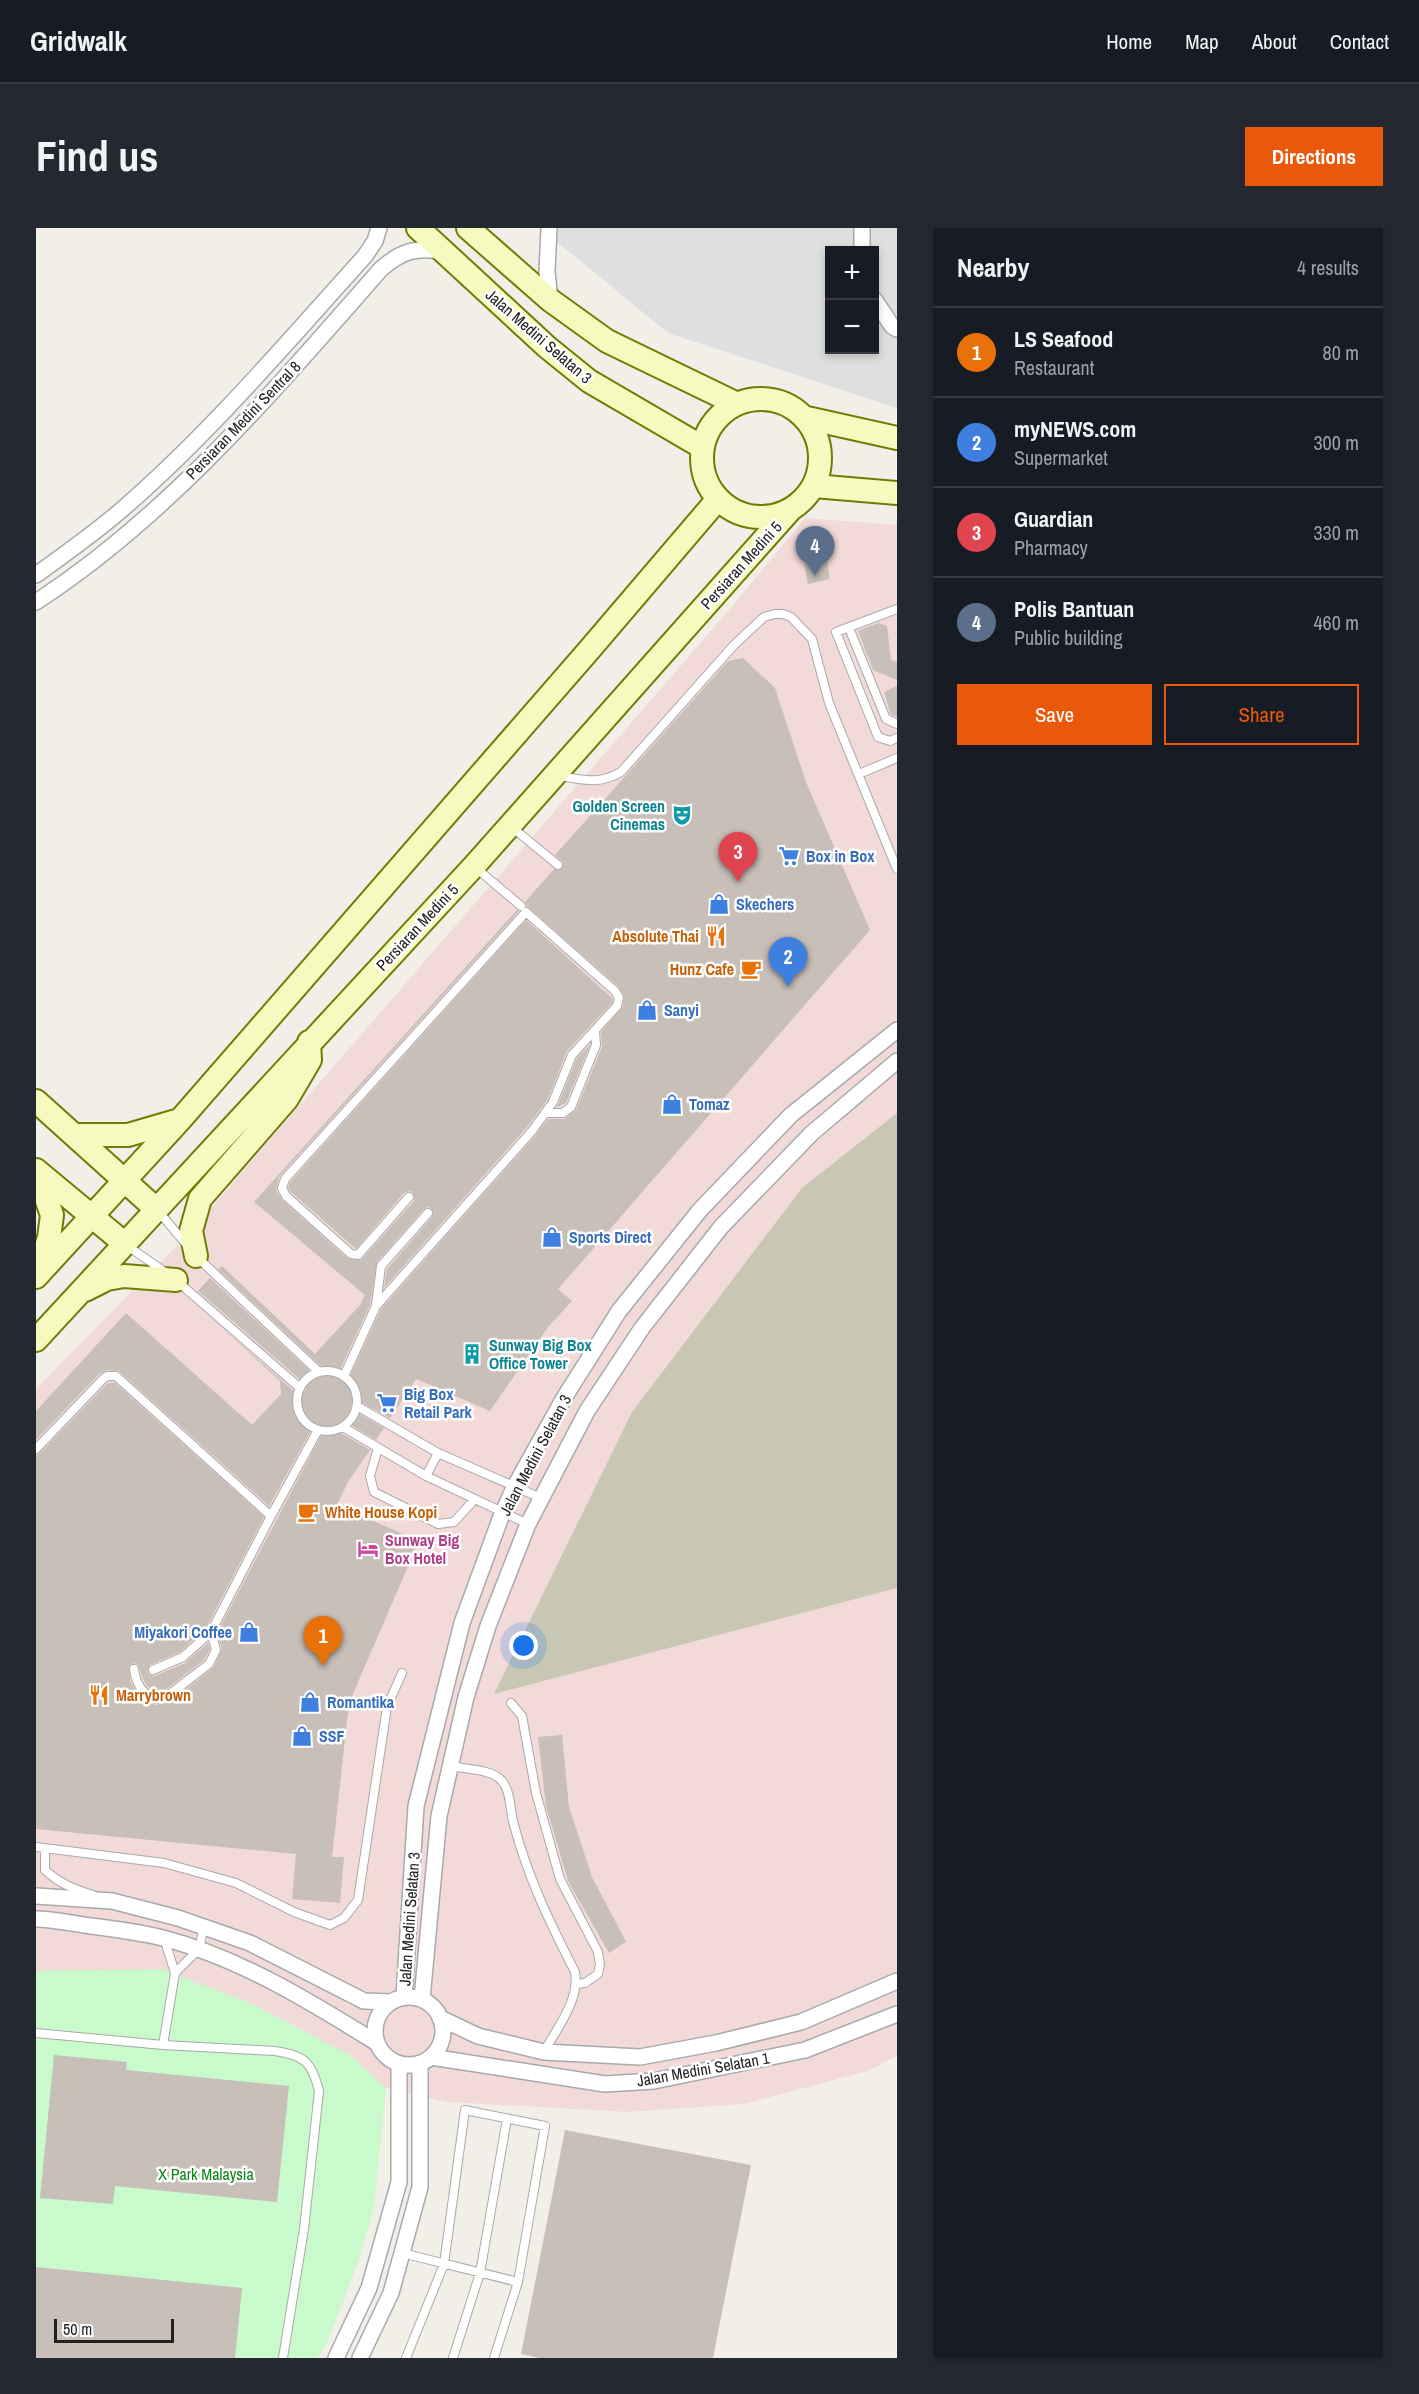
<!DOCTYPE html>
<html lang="en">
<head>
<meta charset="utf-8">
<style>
  :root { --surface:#171b24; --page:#242831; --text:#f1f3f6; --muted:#9ea1a6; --line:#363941; --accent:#ea580c }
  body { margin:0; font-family:"Archivo Narrow",sans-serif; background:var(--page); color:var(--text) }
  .controls { position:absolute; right:18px; top:18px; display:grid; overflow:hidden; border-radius:0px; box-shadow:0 3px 9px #0003 }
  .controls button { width:54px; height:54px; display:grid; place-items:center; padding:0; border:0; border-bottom:2px solid var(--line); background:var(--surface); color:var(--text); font:30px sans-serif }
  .scale { position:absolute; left:18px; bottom:15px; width:120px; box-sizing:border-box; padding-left:6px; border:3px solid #222; border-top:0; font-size:16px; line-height:21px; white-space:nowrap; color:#222; -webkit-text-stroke:4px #fff; paint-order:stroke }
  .you { position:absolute; left:488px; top:1418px; width:21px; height:21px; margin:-15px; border:4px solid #fff; border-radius:50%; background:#1a73e8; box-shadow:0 0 0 9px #1a73e833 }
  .badge { display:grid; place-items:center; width:39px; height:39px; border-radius:50%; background:var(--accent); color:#fff; font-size:20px; font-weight:700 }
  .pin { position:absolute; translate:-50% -50px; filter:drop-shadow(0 2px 3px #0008) }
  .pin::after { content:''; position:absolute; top:32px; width:21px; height:18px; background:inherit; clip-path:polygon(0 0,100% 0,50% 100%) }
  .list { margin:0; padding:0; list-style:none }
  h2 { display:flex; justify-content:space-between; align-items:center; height:78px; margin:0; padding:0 24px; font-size:26px }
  h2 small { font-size:20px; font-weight:400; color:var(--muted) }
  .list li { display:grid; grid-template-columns:39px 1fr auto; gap:18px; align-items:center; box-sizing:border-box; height:90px; padding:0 24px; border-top:2px solid var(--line) }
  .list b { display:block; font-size:22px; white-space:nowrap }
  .list p { margin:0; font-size:20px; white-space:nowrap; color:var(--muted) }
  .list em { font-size:20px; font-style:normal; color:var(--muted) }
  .actions { display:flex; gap:12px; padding:18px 24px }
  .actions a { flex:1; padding:14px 0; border:2px solid var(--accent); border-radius:0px; text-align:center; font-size:21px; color:var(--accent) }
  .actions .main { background:var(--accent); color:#fff }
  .map { position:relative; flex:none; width:861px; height:2130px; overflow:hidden; border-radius:0px }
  header { display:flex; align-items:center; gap:36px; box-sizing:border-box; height:84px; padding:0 30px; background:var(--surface); border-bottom:2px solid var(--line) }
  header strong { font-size:28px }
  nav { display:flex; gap:33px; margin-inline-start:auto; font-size:21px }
  .intro { display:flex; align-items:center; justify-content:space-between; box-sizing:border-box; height:144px; padding:0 36px }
  h1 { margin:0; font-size:42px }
  .button { padding:15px 27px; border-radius:0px; background:var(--accent); color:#fff; font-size:21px; font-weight:700 }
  main { display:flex; gap:36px; padding:0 36px }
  aside { flex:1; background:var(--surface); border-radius:0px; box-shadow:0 3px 9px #0003 }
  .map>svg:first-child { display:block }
  .residential { fill:#e0dfdf; fill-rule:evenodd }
  .commercial { fill:#f2dad9 }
  .construction { fill:#c7c7b4 }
  .park { fill:#c8facc }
  .building { fill:#c7bfb8 }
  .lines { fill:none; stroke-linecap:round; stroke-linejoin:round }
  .lane-casing { stroke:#a9a9a9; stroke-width:10 }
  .street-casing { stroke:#a9a9a9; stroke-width:18 }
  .secondary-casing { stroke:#707d05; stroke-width:26 }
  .lane { stroke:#fff; stroke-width:8 }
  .street { stroke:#fff; stroke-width:15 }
  .secondary { stroke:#f7fabf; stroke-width:22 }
  .labels { text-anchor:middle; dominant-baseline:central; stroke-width:5; stroke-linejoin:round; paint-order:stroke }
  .street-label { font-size:16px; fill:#222; stroke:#fff }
  .culture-label { font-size:16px; font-weight:bold; fill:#0d838f; stroke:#fff; text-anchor:end }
  .shop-label { font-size:16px; font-weight:bold; fill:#366cbe; stroke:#fff; text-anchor:start }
  .food-label { font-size:16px; font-weight:bold; fill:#c56008; stroke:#fff; text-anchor:end }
  .hotel-label { font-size:16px; font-weight:bold; fill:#b23c85; stroke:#fff; text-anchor:start }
  .park-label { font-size:16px; fill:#0c8416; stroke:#fff }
</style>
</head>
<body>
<header>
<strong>Gridwalk</strong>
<nav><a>Home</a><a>Map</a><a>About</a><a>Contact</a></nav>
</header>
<div class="intro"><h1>Find us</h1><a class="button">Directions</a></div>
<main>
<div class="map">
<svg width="861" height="2130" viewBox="0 0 861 2130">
  <rect width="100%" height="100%" fill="#f2efe9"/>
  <!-- residential -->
  <path class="residential" d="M504 0H861V180L632 105ZM794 22H838V122H794Z"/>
  <!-- commercial -->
  <path class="commercial" d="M769 290 861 297V1828L832 1843 708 1876 592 1884 411 1874 350 1860 338 1978 323 2031 291 2115 281 2130H0V1161L155 1003 699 375Z"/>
  <!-- construction -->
  <path class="construction" d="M861 885V1360L458 1466 596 1184 766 960Z"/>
  <!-- park -->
  <path class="park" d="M125 1741 214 1775 314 1827 350 1860 338 1978 323 2031 291 2115 281 2130H0V1743Z"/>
  <!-- building -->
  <path class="building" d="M791 331 794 351 772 356 768 336Z
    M842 395 851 398 855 432 861 434V452L837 442 822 403Z
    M707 430 739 460 770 554 834 702 522 1061 536 1073 512 1099 454 1183 380 1151 354 1190 323 1173 316 1175 315 1179 318 1183 348 1200 340 1212 310 1194H305L302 1196 303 1204 334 1222 312 1254 301 1277 383 1313 313 1475 296 1629H308L304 1675 256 1671 260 1626 0 1601V1227L4 1225 71 1156 78 1154 228 1289 170 1400 144 1424 114 1437 111 1444 114 1447 119 1448 149 1435 172 1415 174 1421 168 1432 128 1463 119 1465 109 1455 102 1437 98 1435 93 1438 94 1453 99 1462 110 1473 119 1477 134 1474 178 1439 186 1421 181 1405 288 1202 284 1197 277 1199 233 1278 83 1143 71 1142 63 1146 0 1212V1183L90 1085 216 1197 245 1166 244 1153 176 1091 260 1165 268 1164 270 1161 268 1155 162 1063 174 1050 279 1148H287L289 1145 287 1140 182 1041 186 1038 279 1126 324 1077 329 1067 218 974 481 682 483 683 243 949 240 962 246 972 311 1030 325 1032 378 973 377 965 374 963 368 965 320 1021 255 964 252 960 254 954 490 692 577 771 576 775 531 823 512 871 491 899 348 1060 351 1041 396 989V981L393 979 388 981 341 1034 334 1077 302 1146 305 1153 312 1152 345 1081 500 907 512 891H528L540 882 566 819 565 804 587 779 588 768 583 759 491 678 489 674 518 641H526L527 634 519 627 692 433Z
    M861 458V489L855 487 848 464Z
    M554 817 530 875 521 879 541 830Z
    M526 1507 533 1579 556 1649 590 1714 573 1725 532 1653 510 1578 502 1509Z
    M18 1827 91 1834 90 1842 253 1858 241 1974 79 1958 77 1976 4 1970Z
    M529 1902 715 1937 677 2130H504L485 2126Z
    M0 2039 206 2060 199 2130H0Z"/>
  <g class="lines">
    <!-- lane casing -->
    <g class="lane-casing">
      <path id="lane" d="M861 381 800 404 842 509 854 513 861 510
        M813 400 850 491 861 496
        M823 546 861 530
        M524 548C549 552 562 557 585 544L698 417 728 389 739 386H747L755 389 776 411 793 475 861 641
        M477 600 522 637
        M440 640 485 678
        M509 885H527L535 879 560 817 559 803
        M123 984 150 1016
        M90 1017 129 1044
        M162 1030 283 1144
        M141 1053 264 1160
        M340 1077 345 1038 392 985
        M261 1173a30 30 0 1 1 60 0a30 30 0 1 1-60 0Z
        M308 1148 340 1078 496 903 517 874 536 827 581 778 583 770 579 763 490 684 249 951 246 960 250 968 315 1026 322 1027 373 969
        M321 1178 402 1225 505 1270
        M307 1199 390 1248 492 1296
        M342 1220 334 1248 338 1264 402 1296 418 1294 438 1272
        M0 1221 67 1151 71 1148H80L235 1288 282 1202
        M390 1248 402 1225
        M98 1441C100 1456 105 1463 118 1471L130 1469 173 1436 180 1422 175 1404
        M117 1442 147 1429 175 1404 235 1288
        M475 1475 486 1488 500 1565 524 1651 562 1724 564 1737 562 1746 549 1755 541 1756
        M414 1538C429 1541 456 1541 466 1553 475 1563 474 1584 478 1597 492 1650 514 1695 539 1744 544 1772 521 1800 508 1824
        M0 1619 128 1635 200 1655 258 1684 294 1697 308 1690 322 1672 351 1479 366 1445
        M9 1620V1642C24 1656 38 1661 57 1667
        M139 1745 163 1721 168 1698
        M0 1805 127 1817 239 1823C268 1827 276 1834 283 1863L268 2001 247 2130
        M127 1817 139 1745 128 1710
        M366 2025 482 2054
        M370 2130 408 2036 429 1882 509 1898 482 2054 458 2130
        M417 2130 444 2045 471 1891"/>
    </g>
    <!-- street casing -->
    <g class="street-casing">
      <path id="street" d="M513 0 511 44 514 72
        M826 0V22
        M838 71 856 98 861 101
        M0 347C30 325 62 303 90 278 177 202 252 113 329 28L339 13 343 0
        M0 374C135 286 240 160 345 41 365 23 382 18 407 24
        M0 1668 76 1673 142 1690 214 1715 328 1773 355 1774
        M0 1691C18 1691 37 1696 55 1698 79 1701 103 1704 127 1710 204 1730 275 1774 341 1815
        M339 1803a34 34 0 1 1 68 0a34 34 0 1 1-68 0Z
        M368 1769 380 1578 426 1395 466 1286 479 1258 528 1170 583 1083 664 982 755 887 861 802
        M386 1771 403 1588 430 1469 452 1398 492 1296 551 1183 606 1100 685 999 776 905 861 833
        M404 1790 442 1808 508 1824 604 1829 680 1815 765 1794 861 1753
        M395 1829 569 1856 618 1853 769 1822 861 1786
        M300 2130 333 2060 363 1954V1836
        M324 2130 355 2065 384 1959V1835"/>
    </g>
    <!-- secondary casing -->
    <g class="secondary-casing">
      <path id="secondary" d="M382 0 511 119 553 153 666 219
        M432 0 514 72 571 113 699 175
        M666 230a59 59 0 1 1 118 0a59 59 0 1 1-118 0Z
        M771 190 861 210
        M778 258 861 265
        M0 873 120 981
        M39 907H92L140 893
        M0 942 88 1015
        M0 942 16 987 13 1010 2 1041
        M160 1028 155 1003 164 971 251 871 274 832 273 814
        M0 1049 144 892 554 421 682 271
        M49 1062 71 1051 88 1048 140 1052
        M0 1112 438 638 755 281"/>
    </g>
    <!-- lane -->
    <use href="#lane" class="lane"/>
    <!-- street -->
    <use href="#street" class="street"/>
    <!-- secondary -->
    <use href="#secondary" class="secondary"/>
  </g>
  <!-- icons -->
  <defs>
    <g id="theatre-bare" transform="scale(1.62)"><path d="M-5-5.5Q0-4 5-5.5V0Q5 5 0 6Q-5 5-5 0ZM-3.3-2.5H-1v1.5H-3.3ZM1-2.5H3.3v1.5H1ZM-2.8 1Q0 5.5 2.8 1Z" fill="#0f9aa8" stroke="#fff" stroke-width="2.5" paint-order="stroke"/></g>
    <g id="supermarket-bare" transform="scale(1.62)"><path d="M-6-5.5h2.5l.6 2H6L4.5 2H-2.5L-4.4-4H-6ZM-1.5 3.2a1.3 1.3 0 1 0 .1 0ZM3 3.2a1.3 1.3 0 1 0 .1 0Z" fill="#3f7fe0" stroke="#fff" stroke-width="2.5" paint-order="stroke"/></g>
    <g id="shop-bare" transform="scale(1.62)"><path d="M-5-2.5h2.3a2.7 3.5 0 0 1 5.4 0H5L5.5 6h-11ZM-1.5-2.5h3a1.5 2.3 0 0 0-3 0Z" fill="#3f7fe0" stroke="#fff" stroke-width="2.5" paint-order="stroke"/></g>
    <g id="restaurant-bare" transform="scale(1.62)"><path d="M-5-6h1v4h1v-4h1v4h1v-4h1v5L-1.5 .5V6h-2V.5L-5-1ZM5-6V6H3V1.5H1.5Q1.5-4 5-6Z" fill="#e8710a" stroke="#fff" stroke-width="2.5" paint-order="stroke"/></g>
    <g id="cafe-bare" transform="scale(1.62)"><path d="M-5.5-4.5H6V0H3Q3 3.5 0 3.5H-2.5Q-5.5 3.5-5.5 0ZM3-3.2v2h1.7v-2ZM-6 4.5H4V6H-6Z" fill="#e8710a" stroke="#fff" stroke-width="2.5" paint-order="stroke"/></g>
    <g id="building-bare" transform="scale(1.62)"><path d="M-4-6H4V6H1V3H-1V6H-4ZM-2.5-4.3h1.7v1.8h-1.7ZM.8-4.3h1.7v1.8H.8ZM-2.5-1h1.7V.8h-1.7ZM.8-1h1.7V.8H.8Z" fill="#0f9aa8" stroke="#fff" stroke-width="2.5" paint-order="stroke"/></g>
    <g id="hotel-bare" transform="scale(1.62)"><path d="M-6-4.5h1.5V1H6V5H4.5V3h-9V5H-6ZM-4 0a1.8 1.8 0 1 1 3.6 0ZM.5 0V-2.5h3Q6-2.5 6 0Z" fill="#d1479c" stroke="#fff" stroke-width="2.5" paint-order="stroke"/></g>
  </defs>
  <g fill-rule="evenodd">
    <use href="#theatre-bare" x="646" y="587"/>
    <use href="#supermarket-bare" x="753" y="628"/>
    <use href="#shop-bare" x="683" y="676"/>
    <use href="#restaurant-bare" x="680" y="708"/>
    <use href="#cafe-bare" x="715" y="741"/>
    <use href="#shop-bare" x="611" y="782"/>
    <use href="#shop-bare" x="636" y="876"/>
    <use href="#shop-bare" x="516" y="1009"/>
    <use href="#building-bare" x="436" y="1126"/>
    <use href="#supermarket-bare" x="351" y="1175"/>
    <use href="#cafe-bare" x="272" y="1284"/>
    <use href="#hotel-bare" x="332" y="1321"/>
    <use href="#shop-bare" x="213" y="1404"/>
    <use href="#restaurant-bare" x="63" y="1467"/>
    <use href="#shop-bare" x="274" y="1474"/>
    <use href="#shop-bare" x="266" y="1508"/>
  </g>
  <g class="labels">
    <!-- street labels -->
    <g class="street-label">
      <text transform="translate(503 108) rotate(41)">Jalan Medini Selatan 3</text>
      <text transform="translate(207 192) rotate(-46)">Persiaran Medini Sentral 8</text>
      <text transform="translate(705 337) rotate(-48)">Persiaran Medini 5</text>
      <text transform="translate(381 699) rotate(-47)">Persiaran Medini 5</text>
      <text transform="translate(499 1227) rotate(-62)">Jalan Medini Selatan 3</text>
      <text transform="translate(373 1691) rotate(-86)">Jalan Medini Selatan 3</text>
      <text transform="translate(667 1841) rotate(-10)">Jalan Medini Selatan 1</text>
    </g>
    <!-- culture labels -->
    <g class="culture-label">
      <text x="629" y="578">Golden Screen<tspan x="629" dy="18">Cinemas</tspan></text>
      <text x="453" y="1117" text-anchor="start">Sunway Big Box<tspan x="453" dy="18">Office Tower</tspan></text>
    </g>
    <!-- shop labels -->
    <g class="shop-label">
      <text x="770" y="628">Box in Box</text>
      <text x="700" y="676">Skechers</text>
      <text x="628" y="782">Sanyi</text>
      <text x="653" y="876">Tomaz</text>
      <text x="533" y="1009">Sports Direct</text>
      <text x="368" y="1166">Big Box<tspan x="368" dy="18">Retail Park</tspan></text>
      <text x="196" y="1404" text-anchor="end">Miyakori Coffee</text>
      <text x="291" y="1474">Romantika</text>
      <text x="283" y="1508">SSF</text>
    </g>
    <!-- food labels -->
    <g class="food-label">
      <text x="663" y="708">Absolute Thai</text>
      <text x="698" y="741">Hunz Cafe</text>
      <text x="289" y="1284" text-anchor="start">White House Kopi</text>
      <text x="80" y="1467" text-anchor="start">Marrybrown</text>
    </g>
    <!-- hotel labels -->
    <g class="hotel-label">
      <text x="349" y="1312">Sunway Big<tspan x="349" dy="18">Box Hotel</tspan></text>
    </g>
    <!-- park labels -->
    <g class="park-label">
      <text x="170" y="1946">X Park Malaysia</text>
    </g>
  </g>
</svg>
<div class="controls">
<button>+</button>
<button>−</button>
</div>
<div class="scale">50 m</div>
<div class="you"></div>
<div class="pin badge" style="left:287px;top:1438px;background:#e8710a">1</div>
<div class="pin badge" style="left:752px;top:759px;background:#3f7fe0">2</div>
<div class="pin badge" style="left:702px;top:654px;background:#e0444e">3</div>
<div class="pin badge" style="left:779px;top:348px;background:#5c6f8a">4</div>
</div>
<aside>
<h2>Nearby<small>4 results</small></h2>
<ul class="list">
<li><span class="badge" style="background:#e8710a">1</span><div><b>LS Seafood</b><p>Restaurant</p></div><em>80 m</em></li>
<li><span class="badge" style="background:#3f7fe0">2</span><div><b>myNEWS.com</b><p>Supermarket</p></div><em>300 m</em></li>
<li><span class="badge" style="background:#e0444e">3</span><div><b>Guardian</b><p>Pharmacy</p></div><em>330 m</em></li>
<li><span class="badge" style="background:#5c6f8a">4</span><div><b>Polis Bantuan</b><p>Public building</p></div><em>460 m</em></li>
</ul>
<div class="actions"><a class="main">Save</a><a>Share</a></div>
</aside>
</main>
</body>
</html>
